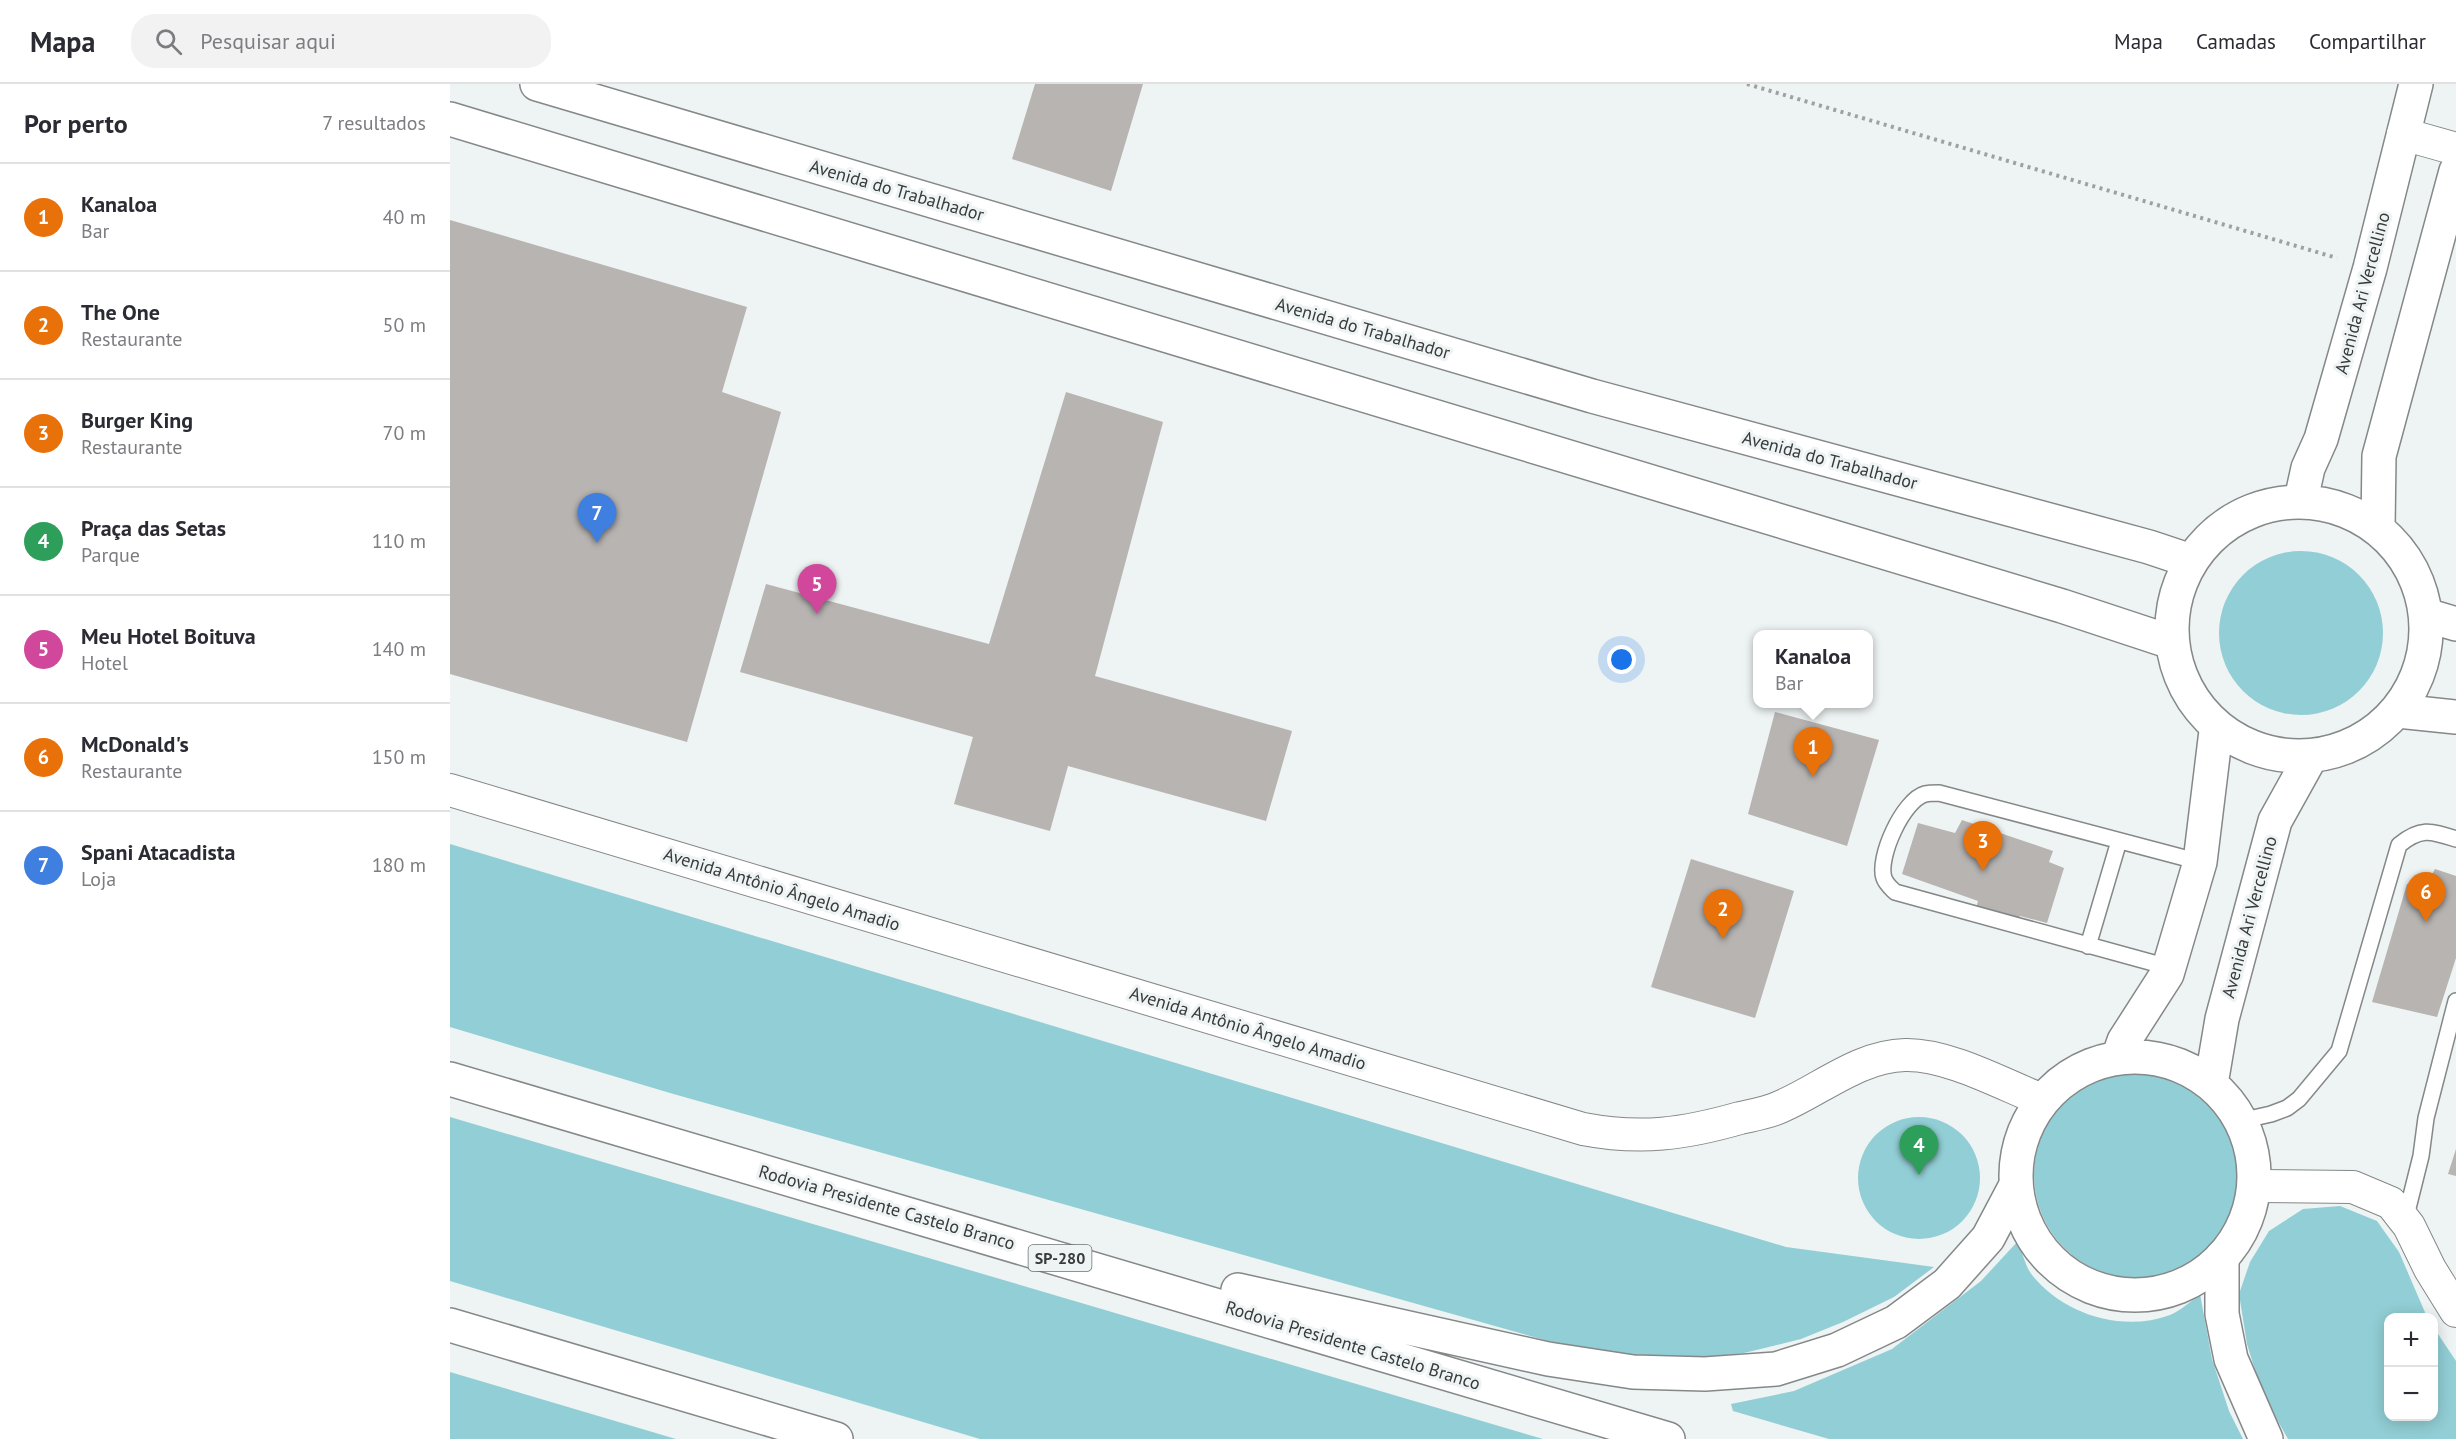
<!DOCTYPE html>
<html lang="pt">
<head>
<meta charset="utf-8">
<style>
  :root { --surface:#fff; --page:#f2f2f3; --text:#2b2b33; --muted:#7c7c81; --line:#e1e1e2; --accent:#0b8043 }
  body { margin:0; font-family:"PT Sans",sans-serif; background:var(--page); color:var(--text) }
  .controls { position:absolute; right:18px; bottom:18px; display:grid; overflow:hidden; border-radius:12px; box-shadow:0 3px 15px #0003 }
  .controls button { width:54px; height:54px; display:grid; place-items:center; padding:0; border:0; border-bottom:2px solid var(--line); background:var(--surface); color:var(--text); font:30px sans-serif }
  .you { position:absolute; left:1172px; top:576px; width:21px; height:21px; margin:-15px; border:4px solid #fff; border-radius:50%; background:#1a73e8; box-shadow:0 0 0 9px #1a73e833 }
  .badge { display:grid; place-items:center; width:39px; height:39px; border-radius:50%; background:var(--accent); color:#fff; font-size:20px; font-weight:700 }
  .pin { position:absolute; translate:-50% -50px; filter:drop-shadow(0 2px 3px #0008) }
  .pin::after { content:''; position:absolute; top:32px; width:21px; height:18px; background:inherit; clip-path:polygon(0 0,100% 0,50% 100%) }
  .popup { position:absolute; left:1303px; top:546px; width:120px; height:78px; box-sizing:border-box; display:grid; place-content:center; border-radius:12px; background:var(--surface); filter:drop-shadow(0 2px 4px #0005); font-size:20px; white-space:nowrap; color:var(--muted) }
  .popup b { font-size:22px; color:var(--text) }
  .popup::after { content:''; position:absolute; left:50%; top:100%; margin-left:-12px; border:12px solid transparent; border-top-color:var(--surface) }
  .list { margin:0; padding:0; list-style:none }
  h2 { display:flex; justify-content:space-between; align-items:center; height:78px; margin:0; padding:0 24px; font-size:26px }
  h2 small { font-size:20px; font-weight:400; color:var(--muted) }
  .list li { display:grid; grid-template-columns:39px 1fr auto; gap:18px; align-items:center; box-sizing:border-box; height:108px; padding:0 24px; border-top:2px solid var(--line) }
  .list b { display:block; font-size:22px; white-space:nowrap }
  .list p { margin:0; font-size:20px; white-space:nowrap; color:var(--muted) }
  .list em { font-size:20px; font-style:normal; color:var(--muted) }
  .icon { flex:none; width:33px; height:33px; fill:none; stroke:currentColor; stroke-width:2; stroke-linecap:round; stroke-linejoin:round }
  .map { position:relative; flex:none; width:2006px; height:1355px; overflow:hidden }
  header { display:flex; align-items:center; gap:36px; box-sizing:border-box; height:84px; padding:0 30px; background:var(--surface); border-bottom:2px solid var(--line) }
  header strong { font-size:28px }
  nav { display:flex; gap:33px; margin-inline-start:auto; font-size:21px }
  .search { width:420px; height:54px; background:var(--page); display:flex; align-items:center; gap:15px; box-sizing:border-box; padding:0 21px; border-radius:24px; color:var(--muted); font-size:22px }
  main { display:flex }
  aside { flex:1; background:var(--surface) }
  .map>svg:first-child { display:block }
  .green { fill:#92ced5 }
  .building { fill:#b7b4b2 }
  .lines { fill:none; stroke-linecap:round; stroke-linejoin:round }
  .service-casing { stroke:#858889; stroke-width:18 }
  .minor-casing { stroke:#858889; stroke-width:34 }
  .tertiary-casing { stroke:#858889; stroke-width:36 }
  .motorway-casing { stroke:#858889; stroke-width:36 }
  .path { stroke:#9ea1a1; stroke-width:4; stroke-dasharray:3 4.5; stroke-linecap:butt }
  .service { stroke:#fff; stroke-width:15 }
  .minor { stroke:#fff; stroke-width:32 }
  .tertiary { stroke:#fff; stroke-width:33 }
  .motorway { stroke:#fff; stroke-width:33 }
  .labels { text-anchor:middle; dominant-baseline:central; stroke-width:6; stroke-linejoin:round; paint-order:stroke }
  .shield { fill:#eef3f3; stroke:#6f7272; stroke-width:1.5 }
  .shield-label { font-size:16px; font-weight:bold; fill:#393b3b }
  .street-label { font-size:18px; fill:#393b3b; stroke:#eef3f3 }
</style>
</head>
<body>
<header>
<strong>Mapa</strong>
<div class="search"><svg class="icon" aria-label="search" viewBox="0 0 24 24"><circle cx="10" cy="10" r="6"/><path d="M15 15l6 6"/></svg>Pesquisar aqui</div>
<nav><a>Mapa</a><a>Camadas</a><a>Compartilhar</a></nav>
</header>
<main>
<aside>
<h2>Por perto<small>7 resultados</small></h2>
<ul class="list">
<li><span class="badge" style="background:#e8710a">1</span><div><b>Kanaloa</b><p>Bar</p></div><em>40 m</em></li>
<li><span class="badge" style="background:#e8710a">2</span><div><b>The One</b><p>Restaurante</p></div><em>50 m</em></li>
<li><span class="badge" style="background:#e8710a">3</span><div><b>Burger King</b><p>Restaurante</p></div><em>70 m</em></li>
<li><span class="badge" style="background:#2e9e5b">4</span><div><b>Praça das Setas</b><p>Parque</p></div><em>110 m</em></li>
<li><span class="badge" style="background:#d1479c">5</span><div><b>Meu Hotel Boituva</b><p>Hotel</p></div><em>140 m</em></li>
<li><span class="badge" style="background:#e8710a">6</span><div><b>McDonald's</b><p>Restaurante</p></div><em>150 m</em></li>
<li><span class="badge" style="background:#3f7fe0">7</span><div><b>Spani Atacadista</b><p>Loja</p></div><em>180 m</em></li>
</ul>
</aside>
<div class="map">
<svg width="2006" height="1355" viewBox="0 0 2006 1355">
  <rect width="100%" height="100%" fill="#eef3f3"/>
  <!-- green -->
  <path class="green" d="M1769 549a82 82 0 1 1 164 0a82 82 0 1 1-164 0Z
    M0 760 1336 1163 1484 1183 1444 1213 1393 1238 1351 1255 1294 1269 1221 1277 1126 1265 220 1009 0 943Z
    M1584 1091a103 103 0 1 1 206 0a103 103 0 1 1-206 0Z
    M1408 1094a61 61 0 1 1 122 0a61 61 0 1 1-122 0Z
    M0 1033 1093 1355H530L0 1197Z
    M1890 1122 1927 1137 1949 1168 1977 1233 1938 1234V1332H1984V1244L2006 1277V1355H1838L1812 1309 1797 1260 1789 1210 1800 1178 1819 1147 1853 1125Z
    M1568 1157C1572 1167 1575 1182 1582 1191 1613 1230 1672 1249 1720 1231 1730 1227 1741 1217 1750 1210L1762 1275 1779 1327 1793 1355H1379L1283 1327 1281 1320 1344 1307 1442 1265 1531 1197Z
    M0 1288 226 1355H0Z"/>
  <!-- building -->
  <path class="building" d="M585 0H693L661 107 562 75Z
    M0 136 297 223 272 308 331 328 237 658 0 590Z
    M616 308 713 338 645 592 842 647 816 737 618 682 600 747 504 720 523 653 290 588 316 500 539 560Z
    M1325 628 1429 656 1397 762 1298 730Z
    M1512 736 1603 767 1599 778 1614 784 1597 839 1570 832 1567 838 1525 828 1528 817 1452 790 1468 739 1505 749Z
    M1241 775 1344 807 1305 934 1201 903Z
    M1985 785 2006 792V874L1987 933 1922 918 1957 800 1975 803Z
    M2006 1065V1092L1998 1090Z"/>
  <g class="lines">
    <!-- service casing -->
    <g class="service-casing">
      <path id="service" d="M1638 862 1669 757
        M1718 883 1445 808C1441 804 1436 800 1434 794 1427 774 1453 716 1475 710 1479 709 1485 709 1489 709L1750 778
        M1790 1037 1821 1030 1837 1024 1849 1015 1889 967 1949 761C1971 743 1981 747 2006 755
        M1955 1136 1971 1072 1976 1034 2006 917"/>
    </g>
    <!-- minor casing -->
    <g class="minor-casing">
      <path id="minor" d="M1953 50 2006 65
        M0 706 1133 1045C1191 1056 1234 1050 1290 1034 1303 1031 1317 1029 1330 1023 1370 1006 1409 972 1455 971 1498 970 1552 1000 1592 1016
        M1804 1102 1903 1103 1941 1119 1959 1142 1980 1185 2006 1227"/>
    </g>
    <!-- tertiary casing -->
    <g class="tertiary-casing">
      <path id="tertiary" d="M87 0 1142 312 1699 463 1741 477
        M0 35 1612 522 1721 558
        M1851 416 1858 384 1871 355 1920 184 1966 0
        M1722 545a127 127 0 1 1 254 0a127 127 0 1 1-254 0Z
        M1928 444 1929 372 2006 87
        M1976 531 2006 540
        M1948 627 2006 633
        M1566 1092a119 119 0 1 1 238 0a119 119 0 1 1-238 0Z
        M1668 974 1674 957 1717 890 1750 778 1766 647
        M1761 1000 1772 935 1825 737 1860 674"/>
    </g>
    <!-- motorway casing -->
    <g class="motorway-casing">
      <path id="motorway" d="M0 995 1218 1355
        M1772 1173V1230L1781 1275 1816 1355
        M788 1206 1098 1275 1183 1288 1255 1290 1326 1285 1387 1266 1446 1238 1497 1200 1538 1154 1565 1103
        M0 1241 386 1355"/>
    </g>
    <!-- path -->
    <path class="path" d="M1297 0 1887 174"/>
    <!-- service -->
    <use href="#service" class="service"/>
    <!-- minor -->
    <use href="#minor" class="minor"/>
    <!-- tertiary -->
    <use href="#tertiary" class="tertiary"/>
    <!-- motorway -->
    <use href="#motorway" class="motorway"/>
  </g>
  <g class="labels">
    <!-- shield labels -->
    <rect class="shield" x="578.5" y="1161" width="63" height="26" rx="4.5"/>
    <g class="shield-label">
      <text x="610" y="1174">SP-280</text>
    </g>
    <!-- street labels -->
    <g class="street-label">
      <text transform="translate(447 106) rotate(16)">Avenida do Trabalhador</text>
      <text transform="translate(1912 209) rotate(-75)">Avenida Ari Vercellino</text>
      <text transform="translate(913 244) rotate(16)">Avenida do Trabalhador</text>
      <text transform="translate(1380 376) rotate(15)">Avenida do Trabalhador</text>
      <text transform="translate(332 805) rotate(17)">Avenida Antônio Ângelo Amadio</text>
      <text transform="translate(1799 833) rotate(-75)">Avenida Ari Vercellino</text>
      <text transform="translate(798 944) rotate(17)">Avenida Antônio Ângelo Amadio</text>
      <text transform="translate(437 1123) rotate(16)">Rodovia Presidente Castelo Branco</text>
      <text transform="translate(903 1261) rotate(17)">Rodovia Presidente Castelo Branco</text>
    </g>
  </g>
</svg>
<div class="controls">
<button>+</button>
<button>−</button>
</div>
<div class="you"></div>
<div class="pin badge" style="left:1363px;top:693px;background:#e8710a">1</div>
<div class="popup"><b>Kanaloa</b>Bar</div>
<div class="pin badge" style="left:1273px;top:855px;background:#e8710a">2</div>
<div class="pin badge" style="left:1533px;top:787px;background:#e8710a">3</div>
<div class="pin badge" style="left:1469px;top:1091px;background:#2e9e5b">4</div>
<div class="pin badge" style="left:367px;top:530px;background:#d1479c">5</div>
<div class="pin badge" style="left:1976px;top:838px;background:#e8710a">6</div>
<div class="pin badge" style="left:147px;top:459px;background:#3f7fe0">7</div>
</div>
</main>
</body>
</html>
